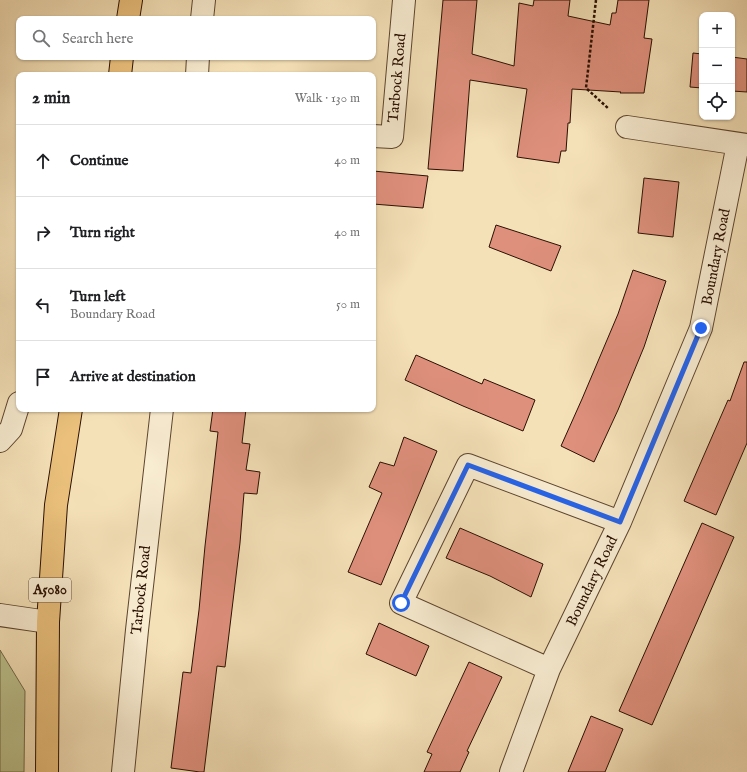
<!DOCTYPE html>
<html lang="en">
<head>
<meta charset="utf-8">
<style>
  :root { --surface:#fff; --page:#f2f2f2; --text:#202124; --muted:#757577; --line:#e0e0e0 }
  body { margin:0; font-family:"IM FELL English",serif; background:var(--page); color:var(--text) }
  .controls { position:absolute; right:12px; top:12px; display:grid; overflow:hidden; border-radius:8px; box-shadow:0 1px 3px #0004 }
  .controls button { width:36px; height:36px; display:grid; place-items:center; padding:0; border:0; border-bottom:1px solid var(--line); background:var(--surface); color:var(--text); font:20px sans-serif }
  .stop { position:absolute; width:12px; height:12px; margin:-9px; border:3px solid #2563eb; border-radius:50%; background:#fff }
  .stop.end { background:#2563eb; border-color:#fff; box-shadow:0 1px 4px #0008 }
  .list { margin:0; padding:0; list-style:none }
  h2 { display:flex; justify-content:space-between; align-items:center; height:52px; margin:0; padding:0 16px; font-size:17px }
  h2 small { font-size:13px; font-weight:400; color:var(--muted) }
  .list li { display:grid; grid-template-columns:26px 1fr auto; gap:12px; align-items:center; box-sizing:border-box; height:72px; padding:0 16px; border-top:1px solid var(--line) }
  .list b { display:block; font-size:15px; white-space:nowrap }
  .list p { margin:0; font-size:13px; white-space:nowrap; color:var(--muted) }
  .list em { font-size:13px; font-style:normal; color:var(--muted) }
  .icon { flex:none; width:22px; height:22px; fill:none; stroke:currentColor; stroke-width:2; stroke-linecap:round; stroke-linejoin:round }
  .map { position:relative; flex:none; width:747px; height:772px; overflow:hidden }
  .search { position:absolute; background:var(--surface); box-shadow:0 1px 3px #0004; left:16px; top:16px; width:360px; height:44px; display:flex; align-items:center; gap:10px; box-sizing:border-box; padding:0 14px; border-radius:8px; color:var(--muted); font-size:15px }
  .panel { position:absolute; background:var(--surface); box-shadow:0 1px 3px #0004; left:16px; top:72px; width:360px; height:340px; border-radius:8px }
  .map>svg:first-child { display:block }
  .green { fill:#bcc28e; stroke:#726847 }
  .building { fill:#df907d; stroke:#290f00 }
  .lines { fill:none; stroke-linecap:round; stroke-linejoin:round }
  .minor-casing { stroke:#5c442e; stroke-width:24 }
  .primary-casing { stroke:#290f00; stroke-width:24 }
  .path { stroke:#290f00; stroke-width:2.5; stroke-dasharray:3 2; stroke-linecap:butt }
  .minor { stroke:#f8ecd1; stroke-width:22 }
  .primary { stroke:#eac07c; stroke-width:22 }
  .route { stroke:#2563eb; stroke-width:5 }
  .labels { text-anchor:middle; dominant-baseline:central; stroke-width:3; stroke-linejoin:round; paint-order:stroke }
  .shield { fill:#f8ecd1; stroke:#67513f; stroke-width:1 }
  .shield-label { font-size:14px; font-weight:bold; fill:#290f00 }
  .street-label { font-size:15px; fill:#290f00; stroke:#f8ecd1 }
</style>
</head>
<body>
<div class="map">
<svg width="747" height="772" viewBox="0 0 747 772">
  <rect width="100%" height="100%" fill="#f5e1b8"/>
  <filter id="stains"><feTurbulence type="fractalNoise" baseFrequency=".005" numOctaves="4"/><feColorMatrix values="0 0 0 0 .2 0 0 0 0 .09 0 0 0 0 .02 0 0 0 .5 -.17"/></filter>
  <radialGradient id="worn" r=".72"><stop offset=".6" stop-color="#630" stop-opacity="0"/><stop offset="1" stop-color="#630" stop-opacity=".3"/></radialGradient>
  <!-- green -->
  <path class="green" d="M0 650 25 691 24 772H0Z"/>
  <!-- building -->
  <path class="building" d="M443 0H477L472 54 514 66 519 3 533 6 534 0H570L568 16 610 25 612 13H616L618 0H649L644 38 652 39 644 93H620L621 92 572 89 570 123H568L566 151H561L559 163 517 157 527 89 470 80 463 171 428 169Z
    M693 53 702 54V88L690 87Z
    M732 57 747 59V92L732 91Z
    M373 171 428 176 423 208 373 204Z
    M644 178 679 182 673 237 638 233Z
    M496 225 561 246 551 271 489 247Z
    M633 270 666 281 644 347 618 410 594 462 561 446 582 399 618 314Z
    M416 355 482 384 484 379 535 400 523 431 463 406 405 380Z
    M744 362H747V443L716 515 684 501 728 400 730 401Z
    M213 409H246L242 443 250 444 246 470 260 472 257 494 244 493 240 543 225 667 217 666 204 772H200L171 768 183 672 191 673 199 610 205 546 218 432 210 431Z
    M404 437 437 451 381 585 348 572 382 493 369 487 380 462 394 466Z
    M702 523 734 537 652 725 619 711Z
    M460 528 543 564 531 597 490 576 446 558Z
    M379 623 429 646 416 676 366 654Z
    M469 662 502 677 467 751 469 752 460 772H424L432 754 427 752Z
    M591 716 623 729 605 772H568Z"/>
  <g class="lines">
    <!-- minor casing -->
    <g class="minor-casing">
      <path id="minor" d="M202 19 204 0
        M197 75 198 57
        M627 127 747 145
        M373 136 392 137 404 0
        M0 441 11 429 19 403
        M0 615 48 622
        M549 669 401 603 468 465 620 522
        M123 772 137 630 162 409
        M511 772 549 669 620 522 701 328 738 144"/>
    </g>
    <!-- primary casing -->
    <g class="primary-casing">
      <path id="primary" d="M128 19 131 0
        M120 75 122 57
        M47 772 48 622 56 505 71 409"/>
    </g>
    <!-- path -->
    <path class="path" d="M596 0 586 88 609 109"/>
    <!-- minor -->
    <use href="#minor" class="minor"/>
    <!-- primary -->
    <use href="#primary" class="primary"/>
  </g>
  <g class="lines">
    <!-- route -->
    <path class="route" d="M401 603 468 465 620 522 701 328"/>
  </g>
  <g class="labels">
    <!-- shield labels -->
    <rect class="shield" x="29" y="578" width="42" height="24" rx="3"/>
    <g class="shield-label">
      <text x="50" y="590">A5080</text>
    </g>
    <!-- street labels -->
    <g class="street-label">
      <text transform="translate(397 78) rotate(-85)">Tarbock Road</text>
      <text transform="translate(716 257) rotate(-79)">Boundary Road</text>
      <text transform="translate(592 581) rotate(-64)">Boundary Road</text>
      <text transform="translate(141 590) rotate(-84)">Tarbock Road</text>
    </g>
  </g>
  <rect width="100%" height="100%" filter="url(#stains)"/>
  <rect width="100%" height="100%" fill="url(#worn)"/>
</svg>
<div class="controls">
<button>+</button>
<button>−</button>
<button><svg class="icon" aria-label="locate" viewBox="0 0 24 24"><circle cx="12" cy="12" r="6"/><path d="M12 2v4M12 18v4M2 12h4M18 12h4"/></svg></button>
</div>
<div class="stop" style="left:401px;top:603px"></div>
<div class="stop end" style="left:701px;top:328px"></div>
<div class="search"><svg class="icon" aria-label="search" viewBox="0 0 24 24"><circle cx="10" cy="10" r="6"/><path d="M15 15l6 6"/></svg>Search here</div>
<section class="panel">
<h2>2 min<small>Walk · 130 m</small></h2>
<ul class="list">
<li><svg class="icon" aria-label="ahead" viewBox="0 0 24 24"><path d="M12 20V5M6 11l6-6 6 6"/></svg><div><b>Continue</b></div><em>40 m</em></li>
<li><svg class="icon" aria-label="right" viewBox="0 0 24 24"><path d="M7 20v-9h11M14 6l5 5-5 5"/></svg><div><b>Turn right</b></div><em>40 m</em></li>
<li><svg class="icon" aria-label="left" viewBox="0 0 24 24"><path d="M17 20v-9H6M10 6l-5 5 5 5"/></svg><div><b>Turn left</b><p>Boundary Road</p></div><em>50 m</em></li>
<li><svg class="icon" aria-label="arrive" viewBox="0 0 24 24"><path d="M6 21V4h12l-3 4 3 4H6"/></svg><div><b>Arrive at destination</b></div></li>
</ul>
</section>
</div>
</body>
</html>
